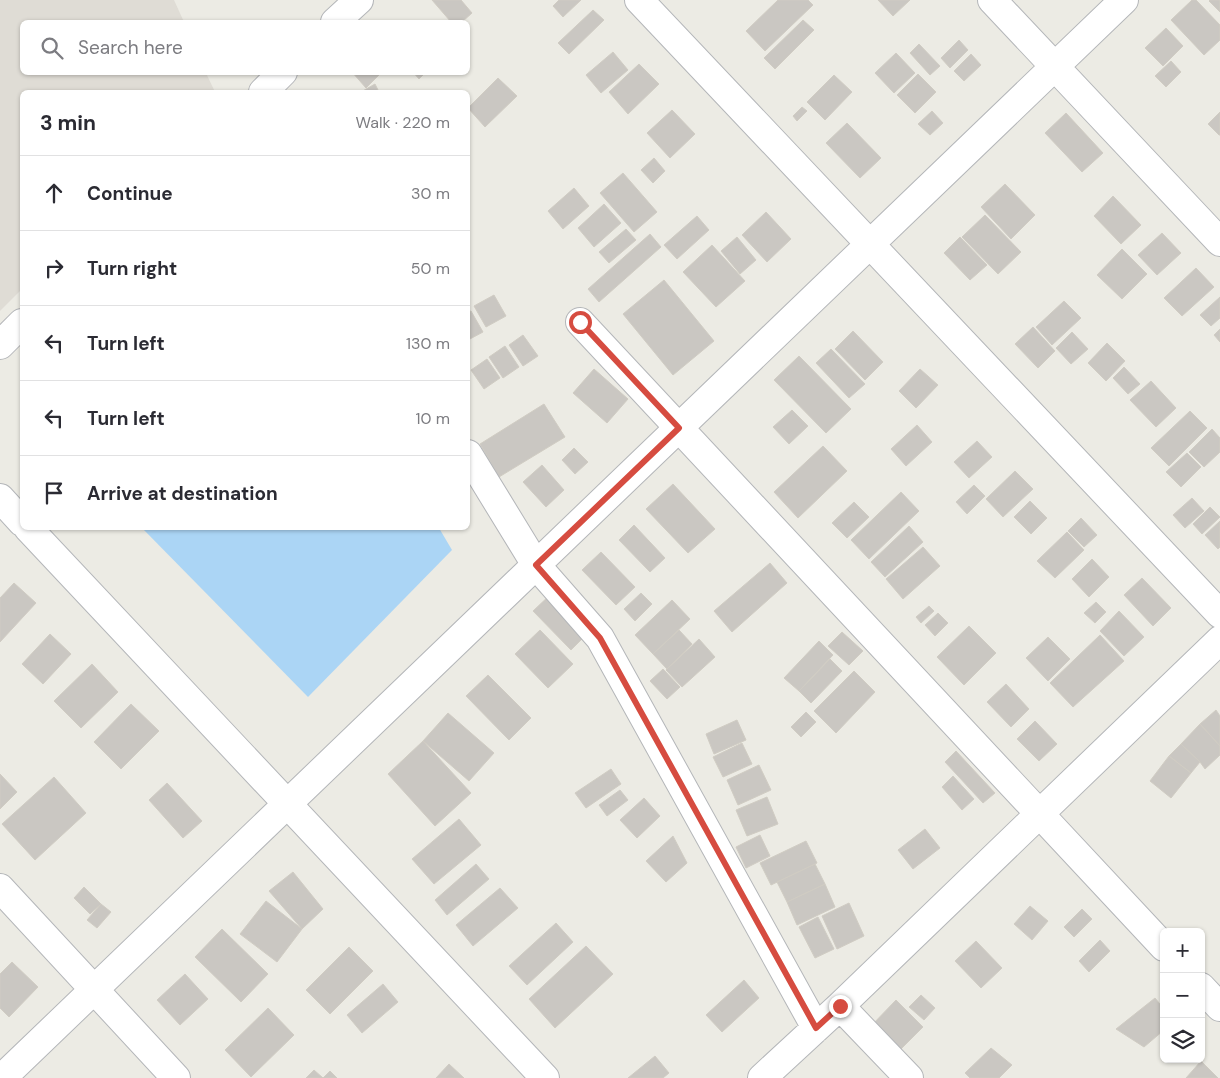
<!DOCTYPE html>
<html lang="en">
<head>
<meta charset="utf-8">
<style>
  :root { --surface:#fff; --page:#f7f7f7; --text:#2b2b33; --muted:#7c7c81; --line:#e1e1e2 }
  body { margin:0; font-family:"DM Sans",sans-serif; background:var(--page); color:var(--text) }
  .controls { position:absolute; right:15px; bottom:15px; display:grid; overflow:hidden; border-radius:8px; box-shadow:0 1px 4px #0004 }
  .controls button { width:45px; height:45px; display:grid; place-items:center; padding:0; border:0; border-bottom:1px solid var(--line); background:var(--surface); color:var(--text); font:25px sans-serif }
  .stop { position:absolute; width:15px; height:15px; margin:-11px; border:4px solid #d64c40; border-radius:50%; background:#fff }
  .stop.end { background:#d64c40; border-color:#fff; box-shadow:0 1px 5px #0008 }
  .list { margin:0; padding:0; list-style:none }
  h2 { display:flex; justify-content:space-between; align-items:center; height:65px; margin:0; padding:0 20px; font-size:21px }
  h2 small { font-size:16px; font-weight:400; color:var(--muted) }
  .list li { display:grid; grid-template-columns:32px 1fr auto; gap:15px; align-items:center; box-sizing:border-box; height:75px; padding:0 20px; border-top:1px solid var(--line) }
  .list b { display:block; font-size:19px; white-space:nowrap }
  .list em { font-size:16px; font-style:normal; color:var(--muted) }
  .icon { flex:none; width:28px; height:28px; fill:none; stroke:currentColor; stroke-width:2; stroke-linecap:round; stroke-linejoin:round }
  .map { position:relative; flex:none; width:1220px; height:1078px; overflow:hidden }
  .search { position:absolute; background:var(--surface); box-shadow:0 1px 4px #0004; left:20px; top:20px; width:450px; height:55px; display:flex; align-items:center; gap:12px; box-sizing:border-box; padding:0 18px; border-radius:8px; color:var(--muted); font-size:19px }
  .panel { position:absolute; background:var(--surface); box-shadow:0 1px 4px #0004; left:20px; top:90px; width:450px; height:440px; border-radius:8px }
  .map>svg:first-child { display:block }
  .education { fill:#dfdcd5 }
  .water { fill:#abd5f5 }
  .building { fill:#cac7c2; stroke:#d0ccc3 }
  .lines { fill:none; stroke-linecap:round; stroke-linejoin:round }
  .minor-casing { stroke:#b4b6b9; stroke-width:30 }
  .minor { stroke:#fff; stroke-width:28 }
  .route { stroke:#d64c40; stroke-width:6 }
</style>
</head>
<body>
<div class="map">
<svg width="1220" height="1078" viewBox="0 0 1220 1078">
  <rect width="100%" height="100%" fill="#ecebe4"/>
  <!-- education -->
  <path class="education" d="M0 0H174L184 22H22V72L206 73 215 92H22V289L0 311Z"/>
  <!-- water -->
  <path class="water" d="M142 528H439L452 550 308 697Z"/>
  <!-- building -->
  <path class="building" d="M432 0H461L472 13 462 22H451Z
    M559 0H581L563 17 553 6Z
    M778 0H808L813 5 765 51 746 31Z
    M878 0H910L893 16Z
    M1192 0H1196L1220 25V40L1204 55 1171 20Z
    M1210 0H1220V12L1209 1Z
    M593 10 604 20 569 54 558 43Z
    M803 20 814 30 775 69 764 58Z
    M1166 28 1183 46 1163 66 1145 48Z
    M959 40 968 50 950 68 941 58Z
    M919 44 940 66 930 75 910 53Z
    M613 52 628 70 601 93 586 75Z
    M896 53 915 73 894 93 875 73Z
    M971 54 981 65 964 81 954 71Z
    M1171 61 1181 72 1166 87 1155 76Z
    M639 64 659 84 628 114 609 92Z
    M352 72H382L366 88Z
    M413 72H426L419 79Z
    M918 74 936 92 915 113 897 95Z
    M834 75 852 92 825 120 807 102Z
    M498 78 517 96 485 127 468 108Z
    M375 84 379 92H361Z
    M802 107 807 111 797 121 793 116Z
    M672 110 695 134 670 158 647 133Z
    M932 111 943 123 930 135 918 124Z
    M1220 112V135H1219L1208 124Z
    M1066 113 1103 153 1082 172 1045 133Z
    M847 123 881 158 860 178 826 143Z
    M654 158 665 171 653 183 641 170Z
    M623 173 657 212 634 232 600 193Z
    M1005 184 1035 215 1011 239 981 207Z
    M574 188 589 206 563 229 548 211Z
    M1113 196 1141 225 1121 244 1094 216Z
    M604 204 621 223 594 247 578 228Z
    M766 212 791 239 767 262 742 235Z
    M985 215 1021 252 998 274 962 237Z
    M697 216 709 230 677 259 664 245Z
    M626 229 636 240 609 263 599 252Z
    M1162 233 1181 253 1157 275 1138 255Z
    M650 234 661 247 599 302 588 289Z
    M737 237 756 260 740 274 721 251Z
    M960 237 987 265 970 280 944 253Z
    M712 245 745 281 716 307 683 272Z
    M1122 249 1147 274 1122 299 1097 275Z
    M1196 268 1214 287 1182 316 1164 298Z
    M664 280 714 341 673 375 623 314Z
    M494 295 506 316 486 327 474 306Z
    M1220 297V318L1211 326 1200 315Z
    M1064 301 1081 318 1052 345 1036 327Z
    M471 311 483 332 468 340V312Z
    M1033 327 1055 351 1038 368 1015 344Z
    M1220 329V342L1214 335Z
    M853 331 883 362 865 380 835 349Z
    M1072 332 1088 349 1071 364 1056 348Z
    M523 335 538 356 523 366 509 345Z
    M1107 343 1125 361 1106 381 1088 363Z
    M505 346 519 367 503 378 489 357Z
    M831 349 865 384 849 398 816 363Z
    M799 356 851 409 826 433 774 380Z
    M487 359 500 378 484 389 471 370Z
    M1124 367 1140 384 1128 394 1113 378Z
    M594 369 628 399 607 423 573 393Z
    M920 369 938 385 916 408 899 391Z
    M1151 381 1176 408 1156 427 1130 400Z
    M544 404 565 437 499 477 480 444Z
    M792 410 808 426 789 444 773 427Z
    M1190 411 1207 428 1169 466 1151 448Z
    M917 425 932 442 906 466 891 449Z
    M1212 429 1220 438V452L1204 467 1189 452Z
    M977 441 992 457 969 478 954 462Z
    M823 446 847 471 798 518 774 492Z
    M574 448 588 462 575 474 562 460Z
    M1187 453 1201 467 1181 487 1166 472Z
    M542 465 564 490 546 507 523 482Z
    M1015 471 1033 489 1003 517 986 499Z
    M673 484 715 529 688 553 646 509Z
    M974 485 985 496 967 514 956 502Z
    M901 492 919 511 869 559 851 540Z
    M1192 498 1204 511 1185 528 1173 515Z
    M1030 501 1047 518 1031 534 1014 517Z
    M854 502 869 517 847 538 832 523Z
    M1210 507 1220 517 1202 534 1193 524Z
    M1081 518 1097 535 1084 547 1068 531Z
    M1220 521V547L1218 549 1205 535Z
    M634 525 665 558 650 572 619 540Z
    M909 526 923 542 885 577 871 562Z
    M1067 532 1084 550 1055 578 1037 561Z
    M923 547 940 566 903 599 886 579Z
    M601 552 635 587 616 605 582 570Z
    M1092 559 1109 577 1089 597 1072 579Z
    M770 563 787 583 732 632 714 611Z
    M1142 578 1171 608 1153 626 1124 595Z
    M14 583 36 603 0 642V598Z
    M641 593 652 604 635 621 624 609Z
    M551 594 588 633 571 650 533 611Z
    M672 600 690 619 653 654 635 635Z
    M1096 602 1106 612 1095 623 1084 613Z
    M929 606 934 611 921 623 916 617Z
    M1119 611 1144 637 1124 656 1100 631Z
    M938 613 948 623 935 636 925 625Z
    M969 626 996 653 964 685 937 657Z
    M540 630 573 664 548 688 515 654Z
    M679 630 692 644 667 669 653 654Z
    M842 632 863 651 849 665 828 646Z
    M50 634 71 654 43 684 22 664Z
    M1100 635 1124 661 1073 707 1050 683Z
    M1048 637 1070 659 1048 681 1026 658Z
    M699 639 715 657 682 687 666 670Z
    M819 641 833 655 799 691 784 678Z
    M830 659 842 671 811 703 799 691Z
    M92 664 118 692 81 728 54 701Z
    M663 669 680 687 667 699 650 681Z
    M854 671 875 692 836 733 814 711Z
    M488 675 531 718 509 740 466 696Z
    M1006 684 1029 709 1011 727 987 702Z
    M131 704 159 731 121 769 94 742Z
    M1216 710 1220 716V746L1200 724Z
    M806 712 816 722 801 737 791 727Z
    M448 713 494 753 469 781 423 741Z
    M737 720 746 740 714 754 706 734Z
    M1035 721 1057 744 1039 761 1017 739Z
    M1200 724 1220 746V755L1205 769 1200 762 1181 744Z
    M423 741 471 793 435 826 388 774Z
    M742 743 752 764 723 777 713 757Z
    M1181 744 1200 762 1191 773 1169 756Z
    M956 751 995 793 983 803 945 762Z
    M1169 756 1191 773 1171 798 1150 781Z
    M759 765 771 790 738 805 727 780Z
    M611 769 621 784 586 808 575 793Z
    M0 774 17 792 0 809Z
    M953 776 974 799 962 810 942 787Z
    M54 777 86 813 35 860 2 824Z
    M167 783 202 821 183 838 149 800Z
    M620 790 628 800 607 816 599 805Z
    M767 797 778 824 747 836 736 810Z
    M644 798 660 816 637 838 620 820Z
    M459 819 481 845 434 884 412 859Z
    M925 829 940 848 913 869 898 850Z
    M760 835 770 856 746 868 736 847Z
    M673 836 687 863 666 882 646 861Z
    M806 841 817 863 771 885 760 863Z
    M476 864 489 879 447 915 435 900Z
    M815 864 825 884 787 902 777 882Z
    M293 872 323 909 302 929 269 891Z
    M825 884 835 907 797 925 787 902Z
    M84 887 101 904 90 914 74 898Z
    M500 888 518 908 473 946 456 925Z
    M266 901 302 929 277 962 240 934Z
    M849 903 864 936 837 949 822 916Z
    M101 904 111 912 97 928 87 920Z
    M1030 906 1048 921 1032 940 1014 924Z
    M1082 909 1092 919 1074 937 1064 927Z
    M818 917 834 949 815 958 799 927Z
    M556 923 573 942 527 985 509 966Z
    M222 929 268 974 241 1002 195 957Z
    M1100 940 1110 951 1089 972 1079 961Z
    M976 941 1002 968 981 988 955 961Z
    M586 946 613 974 555 1028 529 999Z
    M349 947 373 971 330 1014 306 990Z
    M12 962 38 987 9 1017 0 1008V974Z
    M185 974 208 999 180 1025 157 1000Z
    M744 980 759 998 722 1032 706 1015Z
    M383 984 398 1002 362 1033 347 1015Z
    M921 995 935 1008 924 1020 909 1007Z
    M1155 998 1164 1009V1030L1144 1047 1116 1029Z
    M896 1000 923 1027 898 1052 871 1026Z
    M268 1008 294 1035 251 1077 225 1050Z
    M991 1048 1012 1065 999 1078H970L965 1073Z
    M655 1056 669 1073 663 1078H628Z
    M1201 1061 1218 1078H1186Z
    M449 1064 464 1078H436Z
    M314 1070 323 1078H306Z
    M330 1071 337 1078H323Z"/>
  <g class="lines">
    <!-- minor casing -->
    <g class="minor-casing">
      <path id="minor" d="M639 0 1220 614
        M992 0 1220 242
        M335 22 359 0
        M263 92 283 72
        M580 322 1164 947
        M0 345 22 323
        M468 454 536 565 600 638 816 1028
        M0 498 22 522
        M28 528 545 1078
        M0 888 176 1078
        M1201 987 1220 1007
        M840 1006 909 1078
        M2 1078 1124 0
        M762 1078 840 1006 1220 640"/>
    </g>
    <!-- minor -->
    <use href="#minor" class="minor"/>
  </g>
  <g class="lines">
    <!-- route -->
    <path class="route" d="M580 322 679 428 536 565 600 638 816 1028 840 1006"/>
  </g>
</svg>
<div class="controls">
<button>+</button>
<button>−</button>
<button><svg class="icon" aria-label="layers" viewBox="0 0 24 24"><path d="M12 4l9 5-9 5-9-5zM3 14l9 5 9-5"/></svg></button>
</div>
<div class="stop" style="left:580px;top:322px"></div>
<div class="stop end" style="left:840px;top:1006px"></div>
<div class="search"><svg class="icon" aria-label="search" viewBox="0 0 24 24"><circle cx="10" cy="10" r="6"/><path d="M15 15l6 6"/></svg>Search here</div>
<section class="panel">
<h2>3 min<small>Walk · 220 m</small></h2>
<ul class="list">
<li><svg class="icon" aria-label="ahead" viewBox="0 0 24 24"><path d="M12 20V5M6 11l6-6 6 6"/></svg><div><b>Continue</b></div><em>30 m</em></li>
<li><svg class="icon" aria-label="right" viewBox="0 0 24 24"><path d="M7 20v-9h11M14 6l5 5-5 5"/></svg><div><b>Turn right</b></div><em>50 m</em></li>
<li><svg class="icon" aria-label="left" viewBox="0 0 24 24"><path d="M17 20v-9H6M10 6l-5 5 5 5"/></svg><div><b>Turn left</b></div><em>130 m</em></li>
<li><svg class="icon" aria-label="left" viewBox="0 0 24 24"><path d="M17 20v-9H6M10 6l-5 5 5 5"/></svg><div><b>Turn left</b></div><em>10 m</em></li>
<li><svg class="icon" aria-label="arrive" viewBox="0 0 24 24"><path d="M6 21V4h12l-3 4 3 4H6"/></svg><div><b>Arrive at destination</b></div></li>
</ul>
</section>
</div>
</body>
</html>
